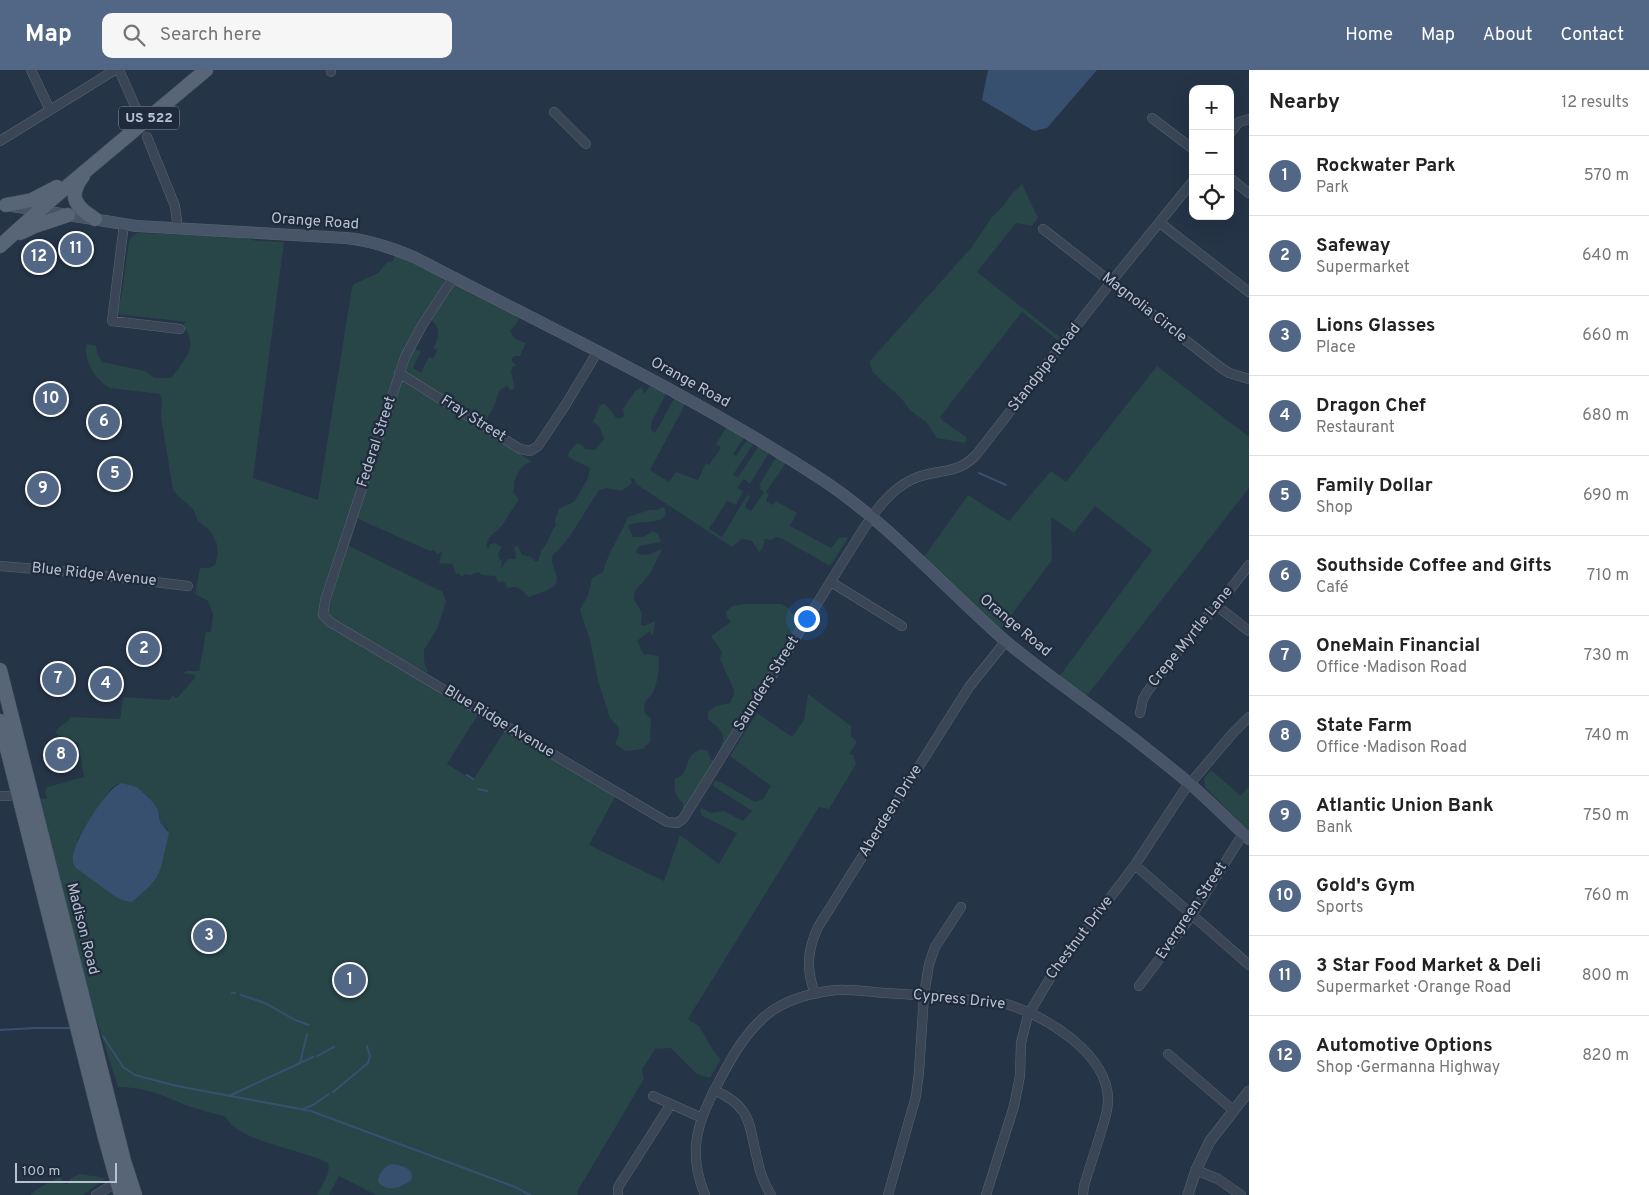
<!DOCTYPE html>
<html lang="en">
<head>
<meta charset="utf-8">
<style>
  :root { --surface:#fff; --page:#f6f6f6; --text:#222; --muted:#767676; --line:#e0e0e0; --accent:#526785 }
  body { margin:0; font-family:Overpass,sans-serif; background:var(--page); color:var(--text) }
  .controls { position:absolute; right:15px; top:15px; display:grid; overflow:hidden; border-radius:10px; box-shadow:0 5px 20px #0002 }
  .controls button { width:45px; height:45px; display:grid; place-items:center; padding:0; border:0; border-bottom:1px solid var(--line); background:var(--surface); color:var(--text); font:25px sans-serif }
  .scale { position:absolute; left:15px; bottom:12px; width:102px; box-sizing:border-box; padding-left:5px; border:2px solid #b8c1cf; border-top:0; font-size:14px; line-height:18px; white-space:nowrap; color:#b8c1cf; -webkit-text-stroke:4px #1f2b3c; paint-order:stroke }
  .you { position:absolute; left:806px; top:548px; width:18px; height:18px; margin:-12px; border:4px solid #fff; border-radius:50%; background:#1a73e8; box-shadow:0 0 0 8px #1a73e833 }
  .badge { display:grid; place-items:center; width:32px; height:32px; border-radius:50%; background:var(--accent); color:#fff; font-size:16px; font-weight:700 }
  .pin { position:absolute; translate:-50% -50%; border:2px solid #fff; box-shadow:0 1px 5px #0006 }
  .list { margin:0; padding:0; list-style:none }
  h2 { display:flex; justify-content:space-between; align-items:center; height:65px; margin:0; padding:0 20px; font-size:21px }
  h2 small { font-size:16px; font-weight:400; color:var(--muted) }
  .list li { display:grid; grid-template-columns:32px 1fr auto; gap:15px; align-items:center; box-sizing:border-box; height:80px; padding:0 20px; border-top:1px solid var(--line) }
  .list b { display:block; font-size:19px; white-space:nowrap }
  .list p { margin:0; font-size:16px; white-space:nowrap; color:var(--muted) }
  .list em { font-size:16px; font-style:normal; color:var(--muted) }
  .icon { flex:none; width:28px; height:28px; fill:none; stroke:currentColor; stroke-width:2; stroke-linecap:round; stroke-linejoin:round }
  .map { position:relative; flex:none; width:1249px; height:1125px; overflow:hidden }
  header { display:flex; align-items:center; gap:30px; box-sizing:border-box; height:70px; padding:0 25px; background:var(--accent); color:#fff }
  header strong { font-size:24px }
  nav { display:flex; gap:28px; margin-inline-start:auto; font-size:18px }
  .search { width:350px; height:45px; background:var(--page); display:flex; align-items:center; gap:12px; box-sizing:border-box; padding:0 18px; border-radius:10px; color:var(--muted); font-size:19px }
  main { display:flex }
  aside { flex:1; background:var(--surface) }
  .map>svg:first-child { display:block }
  .green { fill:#284548; fill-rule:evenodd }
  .water { fill:#38506f }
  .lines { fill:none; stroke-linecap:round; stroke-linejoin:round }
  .stream { stroke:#38506f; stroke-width:2 }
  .minor-casing { stroke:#596473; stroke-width:10 }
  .tertiary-casing { stroke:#596473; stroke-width:11 }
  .secondary-casing { stroke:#596473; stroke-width:12 }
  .primary-casing { stroke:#444f5f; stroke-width:15 }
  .minor { stroke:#3a4656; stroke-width:9 }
  .tertiary { stroke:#3a4656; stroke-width:10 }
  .secondary { stroke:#485569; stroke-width:11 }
  .primary { stroke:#586576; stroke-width:14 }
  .labels { text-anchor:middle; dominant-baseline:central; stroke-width:4.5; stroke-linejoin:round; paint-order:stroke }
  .shield { fill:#1f2b3c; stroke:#8a94a3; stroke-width:1 }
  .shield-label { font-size:14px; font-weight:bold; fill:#b8c1cf }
  .street-label { font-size:15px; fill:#b8c1cf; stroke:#1f2b3c }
</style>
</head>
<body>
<header>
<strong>Map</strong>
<div class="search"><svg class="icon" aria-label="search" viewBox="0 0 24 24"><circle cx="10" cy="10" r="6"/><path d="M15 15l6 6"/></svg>Search here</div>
<nav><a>Home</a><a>Map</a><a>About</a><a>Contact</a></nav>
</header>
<main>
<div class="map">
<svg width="1249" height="1125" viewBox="0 0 1249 1125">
  <rect width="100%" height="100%" fill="#253447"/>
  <!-- green -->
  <path class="green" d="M1022 114 1038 148 1032 156 1016 153 977 202 1062 269 1060 272 1022 242 940 347 942 350 966 367 967 371 964 373 937 368 926 352 910 340 901 328 882 311 872 301 870 294V291L971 178 992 147 1004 135 1010 126Z
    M138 163 242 167 257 171 284 172 253 408 318 430 352 217 354 214 378 203 387 192 393 191 395 184 441 207 444 211 441 220 411 268 320 542 479 643 447 694 473 710 506 659 616 725 589 775 664 811 680 765 719 794 737 763 702 746 700 741 702 738 711 743 724 741 743 751 752 741 713 716 714 711 721 712 755 732 763 729 771 716 730 686 757 643 792 667 804 650 808 624 851 656V666L857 672 849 684 853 685 856 694 829 739 819 737 688 949 699 956 714 982 721 989 710 1008 697 1004 671 978 655 979 642 1000 644 1009 577 1122 578 1125H376L339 1106 329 1125H317C322 1115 331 1103 328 1093 305 1080 235 1071 226 1047 213 1043 200 1040 188 1036 164 1026 145 1017 118 1017L73 876 57 810 60 807 56 793H55L39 728 47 729 45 722 47 717 84 707 78 673C71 669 61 669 56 663L57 659 68 651 71 647 120 649 123 627 169 630 173 625 175 628H177L195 608V605L183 603 187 601H199L206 562H211L213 544 208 531 195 524 200 498H209L215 495 218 484 217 474 211 462 198 451 193 439 179 427 173 420 161 347 162 330 160 324 110 318C97 312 84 291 86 276L87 274 96 276 98 286 102 292 145 301 154 308H167L172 307C184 290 200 276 183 257L184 253 187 252 116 244 118 235 121 228 129 171 132 166ZM122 713 137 717 152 731 159 744 160 752 168 760 157 807 148 818 132 832 77 770 110 720 117 714Z
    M454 212 505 239 519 249 517 253 510 261 515 269 526 273 520 286H514L511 290 517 296H513L511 301 515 317 513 320H510L507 316 500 320 493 338 482 358 532 392C523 393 518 402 515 410 513 414 515 418 513 422L519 429C514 438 508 445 504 453 498 462 485 466 487 478H489L490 474 495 473 502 477 498 484 499 489 502 491 501 499 508 489H515L516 486 514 477 518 476 522 485H525L526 487 530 486 535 491H538L541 481 547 473 554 457 556 456C554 451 555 448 558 443V439L574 432 588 408 590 398 568 387 569 382 577 373 582 375 585 379 595 380 604 369 599 356 593 352 600 335 605 334 613 343 615 347 619 349 624 346 623 339 635 321 642 317 644 324 650 316 666 324 651 353V360L655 363 675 327 686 333 650 400 669 412 676 402 698 410 706 393 709 395 721 378 716 374 727 356 744 368 733 384 736 386 747 370 754 373 733 405 738 407 759 376 769 383 750 414 744 409 737 418 743 421 736 435 727 431 709 459 722 467 747 425 750 426 745 437 751 441 764 422 760 419 761 417 759 415 777 386 786 393 766 422 769 424 766 431 773 435 776 431 797 443 790 456 831 478 839 468 847 467V470L830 496 781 468 776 467 772 470 765 469 762 479 759 482 752 471 742 469 732 477 636 414 634 409 630 407 632 413 622 421 607 418 599 420 570 466 556 483 555 482C544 493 567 509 551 518 545 522 536 524 529 527 522 521 517 513 507 519L505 512 501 511 499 513 495 506 482 505 478 502 471 505 465 504 462 507 459 503 456 504 452 493 450 494 439 493 442 482 437 484 434 480 430 481 358 449 349 476 443 522 446 532 437 559 424 580V591L428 603 399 588 328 546 325 539 412 278 421 281 413 298 421 303 429 287 433 289 437 280 433 278C439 269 441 256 431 250Z
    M1157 296 1249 367V418L1086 627 1059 607 1152 480 1095 436 1074 463 1051 447 1052 490 1001 559 931 495 924 487 968 425 1009 451 1051 401 1066 412Z
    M664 437C673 454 644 451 636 453 633 453 630 455 628 456L633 467H643L653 461 658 464 661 472 639 476 636 483C646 487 653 483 662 479L650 504 635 521 634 529 642 543 641 555 644 556 655 551 653 566 650 561 637 571 644 585 648 584 659 586C659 601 658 623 645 631L644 642 651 649 650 672 643 679 625 681 615 674 619 664 618 657 610 648 598 611 590 570 580 540 588 525 592 508 603 502C608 482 620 466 628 447L649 440H656Z
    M746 534H781L789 538C792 545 795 547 803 547L688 736 683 741V733C674 726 674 720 675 709 693 702 680 688 701 679L708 681 711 690H715C725 666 729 666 708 649V642L716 636 730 633 734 625V620L720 589 722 582 711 566 731 552 727 547 726 542 732 536Z
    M1211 700 1241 726 1249 716V761L1205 717 1204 708Z
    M80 1104 106 1108 83 1125H30L37 1119 60 1107 63 1112 67 1115 71 1108Z"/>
  <!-- water -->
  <path class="water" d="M988 0H1097L1047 58 1034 61 982 30Z
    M122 713 137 717 152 731 158 740 160 752 169 763 161 797 157 807 148 818 132 832 122 830 116 827 76 798C74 795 73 794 73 791 70 776 108 715 122 713Z
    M391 1094C401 1095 414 1098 412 1109 402 1118 388 1123 378 1112 378 1104 384 1097 391 1094Z"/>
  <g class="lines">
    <!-- stream -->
    <path class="stream" d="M979 403 1006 415
      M467 705 473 709
      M478 719 487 721
      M232 923H235
      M241 925 265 933 295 950 309 955
      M0 960 35 958H70
      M103 966 123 997 135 1005 177 1016 311 1041 515 1117 530 1125
      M317 986 334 977
      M300 993 307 964
      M333 1022 368 993 370 986 367 976
      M229 1026 313 987
      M303 1039 313 1035 329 1024"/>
    <!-- minor casing -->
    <g class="minor-casing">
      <path id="minor" d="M31 0 50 40
        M119 0 143 54
        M331 0V2
        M554 42 586 74
        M1152 48 1193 79
        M1230 63 1239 52 1249 49
        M147 67 175 136 178 159
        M0 71 115 0
        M1230 108 1249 123
        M1160 153 1249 222
        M124 154 112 251 180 259
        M1043 159 1220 297 1229 303 1249 309
        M453 208 423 254 405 287 325 531 323 545 330 552 667 752 677 753 683 749 864 458C877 439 891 419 913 409 937 398 956 406 976 385L1111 212 1193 111
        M399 303 520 379 530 381 538 376 566 334 598 281
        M0 496 73 502 188 516
        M831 512 902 556
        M1217 536 1249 561
        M1140 643 1143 629 1147 622 1198 556 1217 536 1249 495
        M0 726H9L22 723
        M1135 795 1249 895
        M1139 916 1192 845 1243 764
        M815 924C806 899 807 881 818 857L969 617 1006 571
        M1168 984 1233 1040
        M714 1020C754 1038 748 1055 758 1092 760 1104 765 1115 771 1125
        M653 1026 702 1048
        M1196 1100 1218 1109 1241 1125
        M96 1125 117 1112
        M618 1125V1118L620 1114 671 1034
        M705 1125C688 1084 696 1055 716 1017 728 994 741 969 760 951 779 931 809 923 836 920 852 919 869 922 885 923 925 925 965 929 1006 934 1045 945 1109 984 1108 1031 1108 1043 1103 1054 1100 1065 1095 1082 1089 1099 1084 1116L1083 1125
        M888 1125 916 1026 919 1002 924 925 929 894 935 877 961 837
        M986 1125 1014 1036 1020 1006 1021 973 1028 945 1055 900 1135 795 1183 722 1233 663 1249 647"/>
    </g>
    <!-- tertiary casing -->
    <g class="tertiary-casing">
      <path id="tertiary" d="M1188 1125 1196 1100 1210 1071 1249 1021"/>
    </g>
    <!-- secondary casing -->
    <g class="secondary-casing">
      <path id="secondary" d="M12 136 136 156 346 168C370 170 392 178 414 187 551 259 692 324 821 409 888 453 942 515 1002 568 1044 604 1090 634 1133 668 1152 683 1171 698 1189 713 1210 731 1229 751 1249 769"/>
    </g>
    <!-- primary casing -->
    <g class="primary-casing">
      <path id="primary" d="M83 106C67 127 76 137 95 149
        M6 135 32 130 57 117
        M20 163 35 156 68 145
        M0 176 51 130 206 0
        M0 600 124 1091 135 1125
        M0 651 104 1064 121 1125"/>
    </g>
    <!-- minor -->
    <use href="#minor" class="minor"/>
    <!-- tertiary -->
    <use href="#tertiary" class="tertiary"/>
    <!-- secondary -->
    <use href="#secondary" class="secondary"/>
    <!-- primary -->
    <use href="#primary" class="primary"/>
  </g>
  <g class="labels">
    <!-- shield labels -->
    <rect class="shield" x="119" y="36.5" width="60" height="23" rx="4"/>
    <g class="shield-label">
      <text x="149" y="48">US 522</text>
    </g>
    <!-- street labels -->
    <g class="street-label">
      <text transform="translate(315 152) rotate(4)">Orange Road</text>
      <text transform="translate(1144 238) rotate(38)">Magnolia Circle</text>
      <text transform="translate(1045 298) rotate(-52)">Standpipe Road</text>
      <text transform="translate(690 313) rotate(29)">Orange Road</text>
      <text transform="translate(473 349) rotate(32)">Fray Street</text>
      <text transform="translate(377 372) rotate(-72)">Federal Street</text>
      <text transform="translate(94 505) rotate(6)">Blue Ridge Avenue</text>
      <text transform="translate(1015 556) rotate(40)">Orange Road</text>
      <text transform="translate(1191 567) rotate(-51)">Crepe Myrtle Lane</text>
      <text transform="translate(767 614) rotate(-58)">Saunders Street</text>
      <text transform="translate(499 652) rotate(31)">Blue Ridge Avenue</text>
      <text transform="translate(891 741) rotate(-58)">Aberdeen Drive</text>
      <text transform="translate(1192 841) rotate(-56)">Evergreen Street</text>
      <text transform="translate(82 859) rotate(76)">Madison Road</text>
      <text transform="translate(1080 868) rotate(-53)">Chestnut Drive</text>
      <text transform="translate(959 930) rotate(6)">Cypress Drive</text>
    </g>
  </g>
</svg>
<div class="controls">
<button>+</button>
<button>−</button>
<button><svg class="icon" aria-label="locate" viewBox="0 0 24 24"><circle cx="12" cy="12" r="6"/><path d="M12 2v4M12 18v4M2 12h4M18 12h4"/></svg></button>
</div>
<div class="scale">100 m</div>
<div class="you"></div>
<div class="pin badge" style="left:350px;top:910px">1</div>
<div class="pin badge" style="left:144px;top:579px">2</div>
<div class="pin badge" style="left:209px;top:866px">3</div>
<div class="pin badge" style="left:106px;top:614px">4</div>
<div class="pin badge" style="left:115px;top:404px">5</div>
<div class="pin badge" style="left:104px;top:352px">6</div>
<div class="pin badge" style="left:58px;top:609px">7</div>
<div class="pin badge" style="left:61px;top:685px">8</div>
<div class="pin badge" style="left:43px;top:419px">9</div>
<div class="pin badge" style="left:51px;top:329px">10</div>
<div class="pin badge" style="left:76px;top:179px">11</div>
<div class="pin badge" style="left:39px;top:187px">12</div>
</div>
<aside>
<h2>Nearby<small>12 results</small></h2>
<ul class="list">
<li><span class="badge">1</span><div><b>Rockwater Park</b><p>Park</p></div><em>570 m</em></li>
<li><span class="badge">2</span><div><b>Safeway</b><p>Supermarket</p></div><em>640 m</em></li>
<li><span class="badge">3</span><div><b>Lions Glasses</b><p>Place</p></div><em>660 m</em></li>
<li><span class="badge">4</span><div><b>Dragon Chef</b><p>Restaurant</p></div><em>680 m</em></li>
<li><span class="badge">5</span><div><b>Family Dollar</b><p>Shop</p></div><em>690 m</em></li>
<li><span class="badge">6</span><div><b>Southside Coffee and Gifts</b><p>Café</p></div><em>710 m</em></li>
<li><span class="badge">7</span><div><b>OneMain Financial</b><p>Office · Madison Road</p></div><em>730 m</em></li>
<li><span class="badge">8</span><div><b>State Farm</b><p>Office · Madison Road</p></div><em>740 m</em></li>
<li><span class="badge">9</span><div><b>Atlantic Union Bank</b><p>Bank</p></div><em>750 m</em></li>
<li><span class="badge">10</span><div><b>Gold's Gym</b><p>Sports</p></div><em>760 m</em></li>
<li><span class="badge">11</span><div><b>3 Star Food Market &amp; Deli</b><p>Supermarket · Orange Road</p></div><em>800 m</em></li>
<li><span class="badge">12</span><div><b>Automotive Options</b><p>Shop · Germanna Highway</p></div><em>820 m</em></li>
</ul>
</aside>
</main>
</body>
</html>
